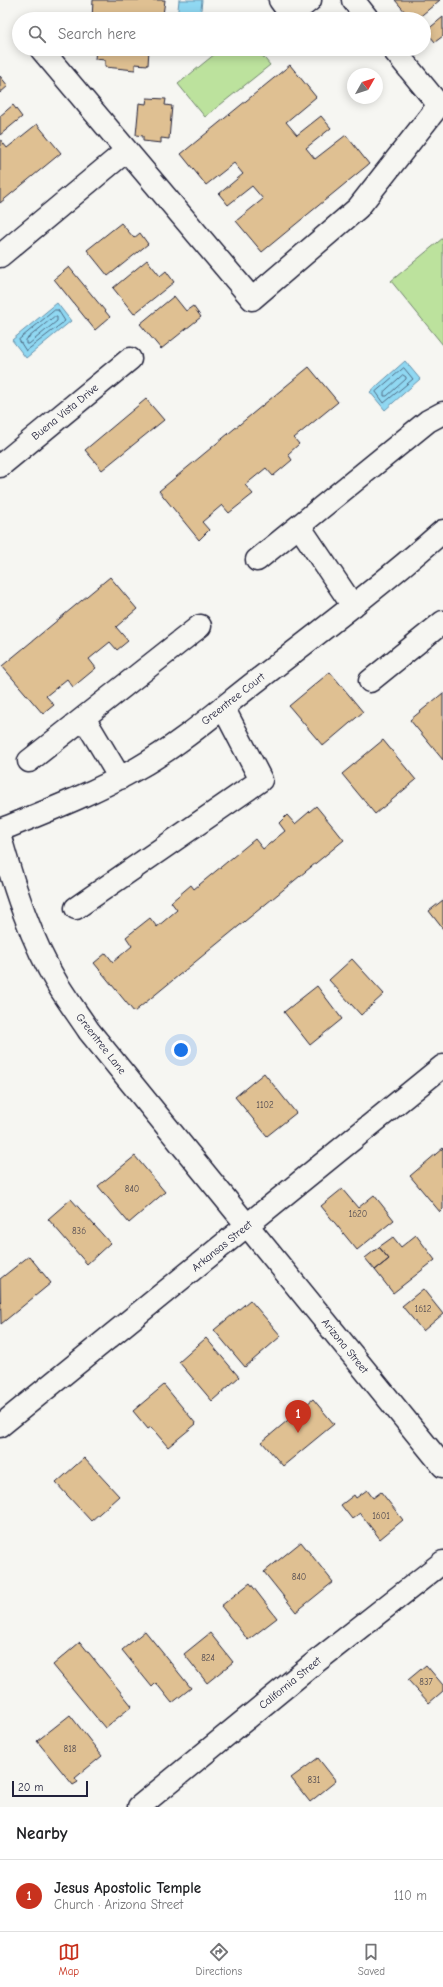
<!DOCTYPE html>
<html lang="en">
<head>
<meta charset="utf-8">
<style>
  :root { --surface:#fff; --page:#f2f2f2; --text:#202124; --muted:#757577; --line:#e0e0e0; --accent:#c8321e }
  body { margin:0; font-family:"Comic Neue",sans-serif; background:var(--page); color:var(--text) }
  .compass { position:absolute; left:347px; top:68px; width:36px; height:36px; border-radius:50%; background:var(--surface); box-shadow:0 2px 10px #0003; rotate:51deg }
  .scale { position:absolute; left:12px; bottom:10px; width:76px; box-sizing:border-box; padding-left:4px; border:2px solid #22223b; border-top:0; font-size:11px; line-height:14px; white-space:nowrap; color:#22223b; -webkit-text-stroke:3px #f6f6f2; paint-order:stroke }
  .you { position:absolute; left:181px; top:1050px; width:14px; height:14px; margin:-10px; border:3px solid #fff; border-radius:50%; background:#1a73e8; box-shadow:0 0 0 6px #1a73e833 }
  .badge { display:grid; place-items:center; width:26px; height:26px; border-radius:50%; background:var(--accent); color:#fff; font-size:13px; font-weight:700 }
  .pin { position:absolute; translate:-50% -33px; filter:drop-shadow(0 1px 2px #0008) }
  .pin::after { content:''; position:absolute; top:21px; width:14px; height:12px; background:inherit; clip-path:polygon(0 0,100% 0,50% 100%) }
  .list { margin:0; padding:0; list-style:none }
  h2 { display:flex; justify-content:space-between; align-items:center; height:52px; margin:0; padding:0 16px; font-size:17px }
  h2 small { font-size:13px; font-weight:400; color:var(--muted) }
  .list li { display:grid; grid-template-columns:26px 1fr auto; gap:12px; align-items:center; box-sizing:border-box; height:72px; padding:0 16px; border-top:1px solid var(--line) }
  .list b { display:block; font-size:15px; white-space:nowrap }
  .list p { margin:0; font-size:13px; white-space:nowrap; color:var(--muted) }
  .list em { font-size:13px; font-style:normal; color:var(--muted) }
  .icon { flex:none; width:22px; height:22px; fill:none; stroke:currentColor; stroke-width:2; stroke-linecap:round; stroke-linejoin:round }
  .map { position:relative; flex:none; width:443px; height:1807px; overflow:hidden }
  .search { position:absolute; background:var(--surface); box-shadow:0 2px 10px #0003; left:12px; right:12px; top:12px; height:44px; display:flex; align-items:center; gap:10px; box-sizing:border-box; padding:0 14px; border-radius:22px; color:var(--muted); font-size:15px }
  .sheet { height:124px; background:var(--surface) }
  nav { display:flex; justify-content:space-around; align-items:center; box-sizing:border-box; height:56px; border-top:1px solid var(--line); background:var(--surface); font-size:11px; color:var(--muted) }
  nav a { display:grid; justify-items:center; gap:2px }
  nav .on { color:var(--accent) }
  .map>svg:first-child { display:block }
  .green { fill:#bce29d; stroke:#6f826c }
  .water { fill:#90d8f2; stroke:#648fa9 }
  .lines { fill:none; stroke-linecap:round; stroke-linejoin:round }
  .shore { stroke:#4e6b84; stroke-width:1 }
  .building { fill:#dfc092; stroke:#22223b }
  .minor-casing { stroke:#22223b; stroke-width:25 }
  .minor { stroke:#f6f6f2; stroke-width:22 }
  .labels { text-anchor:middle; dominant-baseline:central; stroke-width:3; stroke-linejoin:round; paint-order:stroke }
  .number-label { font-size:9px; fill:#514a51 }
  .street-label { font-size:11px; fill:#22223b; stroke:#f6f6f2 }
</style>
</head>
<body>
<div class="map">
<svg width="443" height="1807" viewBox="0 0 443 1807">
  <rect width="100%" height="100%" fill="#f6f6f2"/>
  <filter id="ink" filterUnits="userSpaceOnUse"><feTurbulence type="fractalNoise" baseFrequency=".025" numOctaves="2"/><feDisplacementMap in="SourceGraphic" scale="8" xChannelSelector="R" yChannelSelector="G"/><feConvolveMatrix kernelMatrix="1 2 1 2 8 2 1 2 1" color-interpolation-filters="sRGB"/></filter>
  <g filter="url(#ink)">
    <!-- green -->
    <path class="green" d="M221 49H257L270 65 205 117 178 84Z
      M443 238V345L391 281Z"/>
    <!-- water -->
    <path class="water" d="M179 0H202L200 19H177Z
      M57 303 71 321 26 358 12 340Z
      M405 361 420 379 385 410 370 392Z"/>
    <g class="lines">
      <!-- shore -->
      <path class="shore" d="M55 310H58L65 321 26 351 19 340Z
        M54 317H57V321L29 344H26V340Z
        M404 368 413 379 384 403 376 392Z
        M403 375 406 377V379L387 396H384V392Z"/>
    </g>
    <!-- building -->
    <path class="building" d="M93 0H165L163 15 160 14V19H92Z
      M395 0H440L417 19H411Z
      M443 17V36L435 42 426 31Z
      M96 49H149L148 65 135 64V70L105 67V60L95 59Z
      M290 65 316 97 286 122 297 135 321 116 331 128 306 148 315 159 346 135 369 164 262 252 236 221 263 199 252 186 228 205 219 194 243 174 234 163 206 185 181 154Z
      M0 76 8 86 0 93Z
      M147 98 166 99 165 105 172 106 169 139 161 138V143L143 141V136L136 135 139 103 146 104Z
      M13 105 22 117 0 135V116Z
      M37 124 61 153 0 203V139L7 148Z
      M121 223 134 238 140 233 148 244 108 276 87 250Z
      M147 260 160 276 166 271 174 282 134 314 113 288Z
      M69 267 110 317 95 330 54 279Z
      M174 296 186 311 193 306 201 317 161 349 140 324Z
      M309 367 338 402 294 438 299 444 288 454 292 460 273 476 266 468 245 485 253 494 229 513 222 505 202 522 209 530 199 540 159 491Z
      M146 399 164 420 102 470 85 450Z
      M110 577 137 609 116 627 128 641 117 650 110 642 89 659 96 668 73 687 67 679 46 696 54 705 43 714 2 666Z
      M330 672 363 712 323 746 289 706Z
      M443 693V760L410 720Z
      M383 740 416 780 375 814 342 774Z
      M316 806 344 840 134 1012 94 963 106 953 113 962 132 946 126 937 150 918 157 927 177 910 171 902 191 885 194 889 255 839 263 849 285 831 279 823 287 815 295 824Z
      M443 900V929L429 911Z
      M352 959 384 994 361 1015 329 980Z
      M317 986 342 1019 310 1045 284 1012Z
      M264 1073 296 1113 267 1136 235 1097Z
      M443 1148V1209L440 1212 410 1176Z
      M135 1156 165 1192 129 1223 98 1186Z
      M342 1189 358 1208 374 1195 394 1220 357 1250 321 1206Z
      M71 1199 110 1243 87 1264 48 1219Z
      M416 1235 435 1260 393 1293 375 1270 389 1259 379 1247 393 1237 401 1247Z
      M379 1247 389 1259 375 1270 365 1258Z
      M29 1256 51 1283 1 1324 0 1279Z
      M423 1289 443 1314 423 1331 402 1306Z
      M250 1300 281 1336 245 1367 214 1330Z
      M206 1338 239 1377 212 1401 179 1362Z
      M164 1385 196 1424 168 1447 151 1427 148 1429 133 1411Z
      M313 1399 334 1424 283 1466 262 1442Z
      M84 1458 119 1496 91 1521 56 1483Z
      M367 1490 373 1498 381 1492 403 1520 380 1539 360 1513 352 1519 341 1505 354 1495 356 1498Z
      M301 1542 333 1582 296 1612 264 1572Z
      M250 1583 277 1618 248 1640 221 1606Z
      M145 1631 191 1688 172 1703 156 1683 152 1687 122 1650Z
      M210 1633 233 1662 207 1683 184 1654Z
      M80 1642 132 1706 105 1728 53 1665Z
      M426 1665 443 1685V1691L429 1703 408 1680Z
      M70 1715 102 1756 75 1778 78 1782 73 1785 37 1741Z
      M318 1758 336 1781 310 1802 291 1778Z"/>
    <g class="lines">
      <!-- minor casing -->
      <g class="minor-casing">
        <path id="minor" d="M280 0 291 15 310 0
          M353 0 368 19
          M41 49 252 299 358 208 439 105 393 49
          M0 256 126 151
          M0 466 130 359
          M299 526 353 606
          M257 560 428 421 443 413
          M370 681 443 622
          M84 718 120 778
          M29 761 200 626
          M0 830C47 811 94 793 138 768 181 744 220 709 259 679 321 631 384 583 443 531
          M0 837C14 887 31 941 58 985 68 1001 79 1016 89 1031L443 1466
          M76 908 261 780 223 707
          M0 1426 443 1066
          M139 1807 312 1665 443 1562"/>
      </g>
      <!-- minor -->
      <use href="#minor" class="minor"/>
    </g>
  </g>
  <g class="labels">
    <!-- number labels -->
    <g class="number-label">
      <text x="265" y="1105">1102</text>
      <text x="132" y="1189">840</text>
      <text x="358" y="1214">1620</text>
      <text x="79" y="1231">836</text>
      <text x="423" y="1309">1612</text>
      <text x="381" y="1516">1601</text>
      <text x="299" y="1577">840</text>
      <text x="208" y="1658">824</text>
      <text x="426" y="1682">837</text>
      <text x="70" y="1749">818</text>
      <text x="314" y="1780">831</text>
    </g>
    <!-- street labels -->
    <g class="street-label">
      <text transform="translate(65 412) rotate(-39)">Buena Vista Drive</text>
      <text transform="translate(233 699) rotate(-38)">Greentree Court</text>
      <text transform="translate(101 1044) rotate(52)">Greentree Lane</text>
      <text transform="translate(222 1246) rotate(-39)">Arkansas Street</text>
      <text transform="translate(345 1346) rotate(51)">Arizona Street</text>
      <text transform="translate(290 1683) rotate(-39)">California Street</text>
    </g>
  </g>
</svg>
<svg class="compass" viewBox="-18 -18 36 36"><path d="M0-13l5 13h-10z" fill="#e53935"/><path d="M0 13l5-13h-10z" fill="#757577"/></svg>
<div class="scale">20 m</div>
<div class="you"></div>
<div class="pin badge" style="left:298px;top:1433px">1</div>
<div class="search"><svg class="icon" aria-label="search" viewBox="0 0 24 24"><circle cx="10" cy="10" r="6"/><path d="M15 15l6 6"/></svg>Search here</div>
</div>
<section class="sheet">
<h2>Nearby<small></small></h2>
<ul class="list">
<li><span class="badge">1</span><div><b>Jesus Apostolic Temple</b><p>Church · Arizona Street</p></div><em>110 m</em></li>
</ul>
</section>
<nav>
<a class="on"><svg class="icon" aria-label="map" viewBox="0 0 24 24"><path d="M3 6l6-2 6 2 6-2v14l-6 2-6-2-6 2zM9 4v14M15 6v14"/></svg>Map</a>
<a><svg class="icon" aria-label="directions" viewBox="0 0 24 24"><path d="M12 3l9 9-9 9-9-9zM9 14v-3h6M13 9l2 2-2 2"/></svg>Directions</a>
<a><svg class="icon" aria-label="saved" viewBox="0 0 24 24"><path d="M7 4h10v16l-5-4-5 4z"/></svg>Saved</a>
</nav>
</body>
</html>
